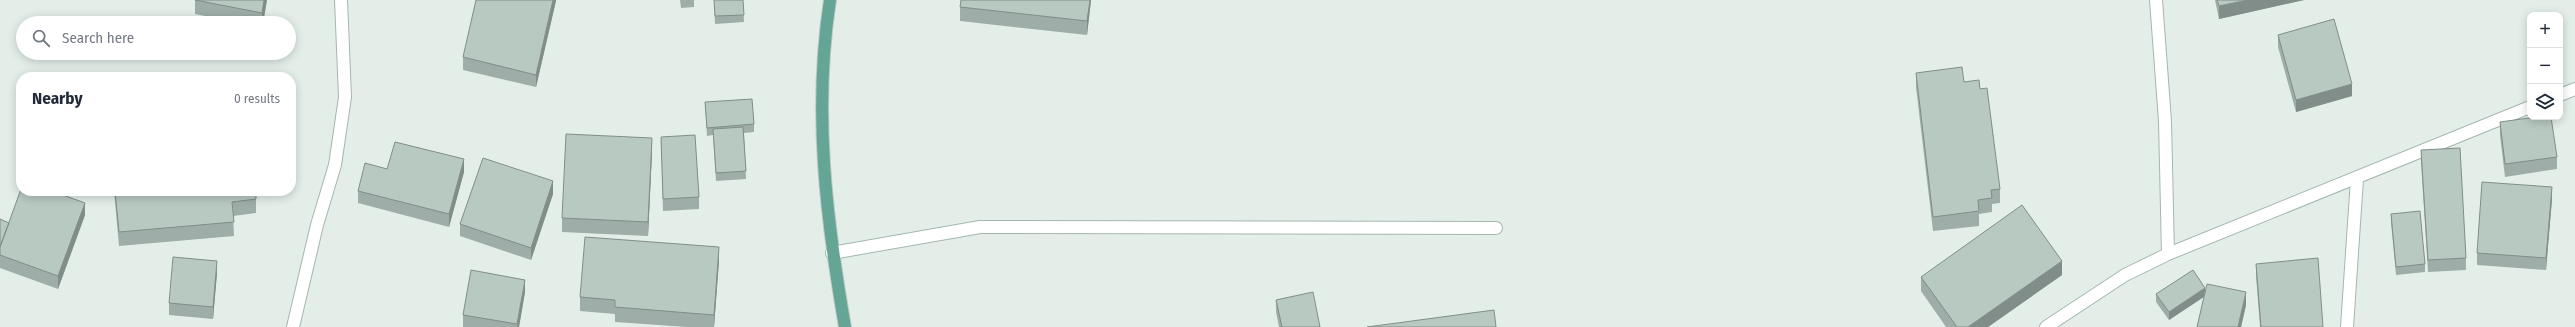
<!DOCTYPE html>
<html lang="en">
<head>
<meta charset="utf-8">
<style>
  :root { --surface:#fff; --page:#f2f2f3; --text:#1f2937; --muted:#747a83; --line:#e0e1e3 }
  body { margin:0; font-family:"Fira Sans Condensed",sans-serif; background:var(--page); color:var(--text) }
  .controls { position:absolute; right:12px; top:12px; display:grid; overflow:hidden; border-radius:8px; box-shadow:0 2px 10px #0003 }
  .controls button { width:36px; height:36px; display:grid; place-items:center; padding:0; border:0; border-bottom:1px solid var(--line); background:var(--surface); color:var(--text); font:20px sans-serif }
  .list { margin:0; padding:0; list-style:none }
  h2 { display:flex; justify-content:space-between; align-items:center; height:52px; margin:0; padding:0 16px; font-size:17px }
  h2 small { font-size:13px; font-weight:400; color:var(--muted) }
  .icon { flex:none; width:22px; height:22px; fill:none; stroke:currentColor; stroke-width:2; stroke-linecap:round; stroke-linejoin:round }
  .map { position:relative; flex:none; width:2575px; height:327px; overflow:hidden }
  .search { position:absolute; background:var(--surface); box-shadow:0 2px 10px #0003; left:16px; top:16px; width:280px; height:44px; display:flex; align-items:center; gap:10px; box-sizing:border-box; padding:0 14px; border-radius:22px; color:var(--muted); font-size:15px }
  .panel { position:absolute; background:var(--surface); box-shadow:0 2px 10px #0003; left:16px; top:72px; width:280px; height:124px; border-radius:16px }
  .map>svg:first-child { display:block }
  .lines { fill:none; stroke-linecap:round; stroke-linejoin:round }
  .minor-casing { stroke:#a5b6b0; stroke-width:14 }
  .major-casing { stroke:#c1cac7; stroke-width:14 }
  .minor { stroke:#fff; stroke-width:12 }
  .major { stroke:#65a595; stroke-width:12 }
  .wall { fill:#9eada7 }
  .shaded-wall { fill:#818d88 }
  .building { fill:#b8c9c2; stroke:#818d88 }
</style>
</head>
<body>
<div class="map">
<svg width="2575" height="327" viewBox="0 0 2575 327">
  <rect width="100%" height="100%" fill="#e3eee9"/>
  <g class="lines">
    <!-- minor casing -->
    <g class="minor-casing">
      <path id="minor" d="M2156 0 2165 121 2168 254
        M2560 95 2575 89
        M832 253 980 227 1496 228
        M293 327 317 225 335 165 345 97 341 0
        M2046 327 2125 275 2168 254 2530 107
        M2347 327 2357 179"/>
    </g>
    <!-- major casing -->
    <g class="major-casing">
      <path id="major" d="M830 0C813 110 826 218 845 327"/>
    </g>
    <!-- minor -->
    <use href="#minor" class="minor"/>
    <!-- major -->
    <use href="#major" class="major"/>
  </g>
  <!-- wall -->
  <path class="wall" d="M195 0H267L263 23H240L195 14Z
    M556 0 536 87 463 70V57Z
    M680 0H694V7L681 8Z
    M714 0H743L744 22 715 24Z
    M1091 0 1087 35 960 21V7Z
    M2215 0H2304L2219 19Z
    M2278 35 2352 96 2296 112 2278 47Z
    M1916 73 1964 82 1980 89 2000 189V203L1992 204V212L1979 214V226L1933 231 1916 87Z
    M705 102 754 124V132L744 133 746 179 716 181 713 135 707 136Z
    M2500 122 2557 157V169L2505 177 2500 135Z
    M661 137 699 197V209L663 211Z
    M2421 150 2466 258V270L2428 272 2421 162Z
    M652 152 648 236 562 232V218Z
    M387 169 464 172 449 227 358 203V191Z
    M114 191H256V213L233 216 234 236 119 246Z
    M553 194 531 260 460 236V224Z
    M2552 199 2546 270 2477 265V253Z
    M2391 214 2425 264V272L2396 275 2391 222Z
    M85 215 58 289 0 268V219L9 223Z
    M719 261 714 327H687L615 322V314L580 311V297Z
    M2256 264 2323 327H2260L2256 276Z
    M217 273 213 319 169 315V303Z
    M2062 275 1988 327H1946L1921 291V277Z
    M2205 290 2246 305 2241 327H2197L2204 297 2169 320 2156 302V294Z
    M525 292 519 327H463V315Z
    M1276 300 1320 327H1279L1276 312Z"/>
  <!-- shaded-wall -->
  <path class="shaded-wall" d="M264 0H267L263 23H262V13Z
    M553 0H556V1L536 87V75Z
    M1090 0H1091L1087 35V21Z
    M2248 0H2304L2219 19V6Z
    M2352 84V96L2296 112V100Z
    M652 138V152L648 236V222Z
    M464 159V172L449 227V214Z
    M553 181V194L531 260V248Z
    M2552 187V199L2546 270V258Z
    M85 203V215L58 289V276Z
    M719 247V261L714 327V315Z
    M217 261V273L213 319V307Z
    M2062 261V275L1988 327H1968Z
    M525 280V292L519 327H517Z
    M2205 288V296L2169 320V312Z
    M2246 292V305L2241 327H2238Z"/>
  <!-- building -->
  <path class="building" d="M195 0H264L262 13Z
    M476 0H553L536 75 463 57Z
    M714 0H743L744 15 715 16Z
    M961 0H1090L1087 21 960 7Z
    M2217 0H2248L2219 6Z
    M2334 19 2352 84 2296 100 2278 35Z
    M1962 67 1964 82 1979 80 1980 89 1987 88 2000 189 1991 190 1992 198 1978 200 1979 211 1933 217 1916 73Z
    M752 99 754 124 707 128 705 102Z
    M2536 117H2551L2557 157 2505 164 2500 122Z
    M743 127 746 171 716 173 713 129Z
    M566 134 652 138 648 222 562 218Z
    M695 135 699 197 663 199 661 137Z
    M395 142 464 159 449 214 358 191 365 163 387 169Z
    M2460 148 2466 258 2428 260 2421 150Z
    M483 158 553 181 531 248 460 224Z
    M2482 182 2552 187 2546 258 2477 253Z
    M21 189V191H52L85 203 58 276 0 255V247Z
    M115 191H256V199L232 202 234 222 119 232Z
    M2022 205 2062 261 1968 327H1957L1921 277Z
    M2420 211 2425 264 2396 267 2391 214Z
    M0 219 9 223 0 247Z
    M585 237 719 247 714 315 615 307V300L580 297Z
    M173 257 217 261 213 307 169 303Z
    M2318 258 2323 327H2261L2256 264Z
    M471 270 525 280 517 324 463 315Z
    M2193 270 2205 288 2169 312 2156 294Z
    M2207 284 2246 292 2238 327H2197Z
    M1313 292 1320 327H1282L1276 300Z
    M1494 310 1496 327H1367Z"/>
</svg>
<div class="controls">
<button>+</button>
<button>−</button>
<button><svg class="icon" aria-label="layers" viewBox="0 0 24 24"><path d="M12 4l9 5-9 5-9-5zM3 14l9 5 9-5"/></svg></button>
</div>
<div class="search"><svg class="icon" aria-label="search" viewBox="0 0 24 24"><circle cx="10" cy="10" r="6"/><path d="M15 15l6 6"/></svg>Search here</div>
<section class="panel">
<h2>Nearby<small>0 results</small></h2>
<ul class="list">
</ul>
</section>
</div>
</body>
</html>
